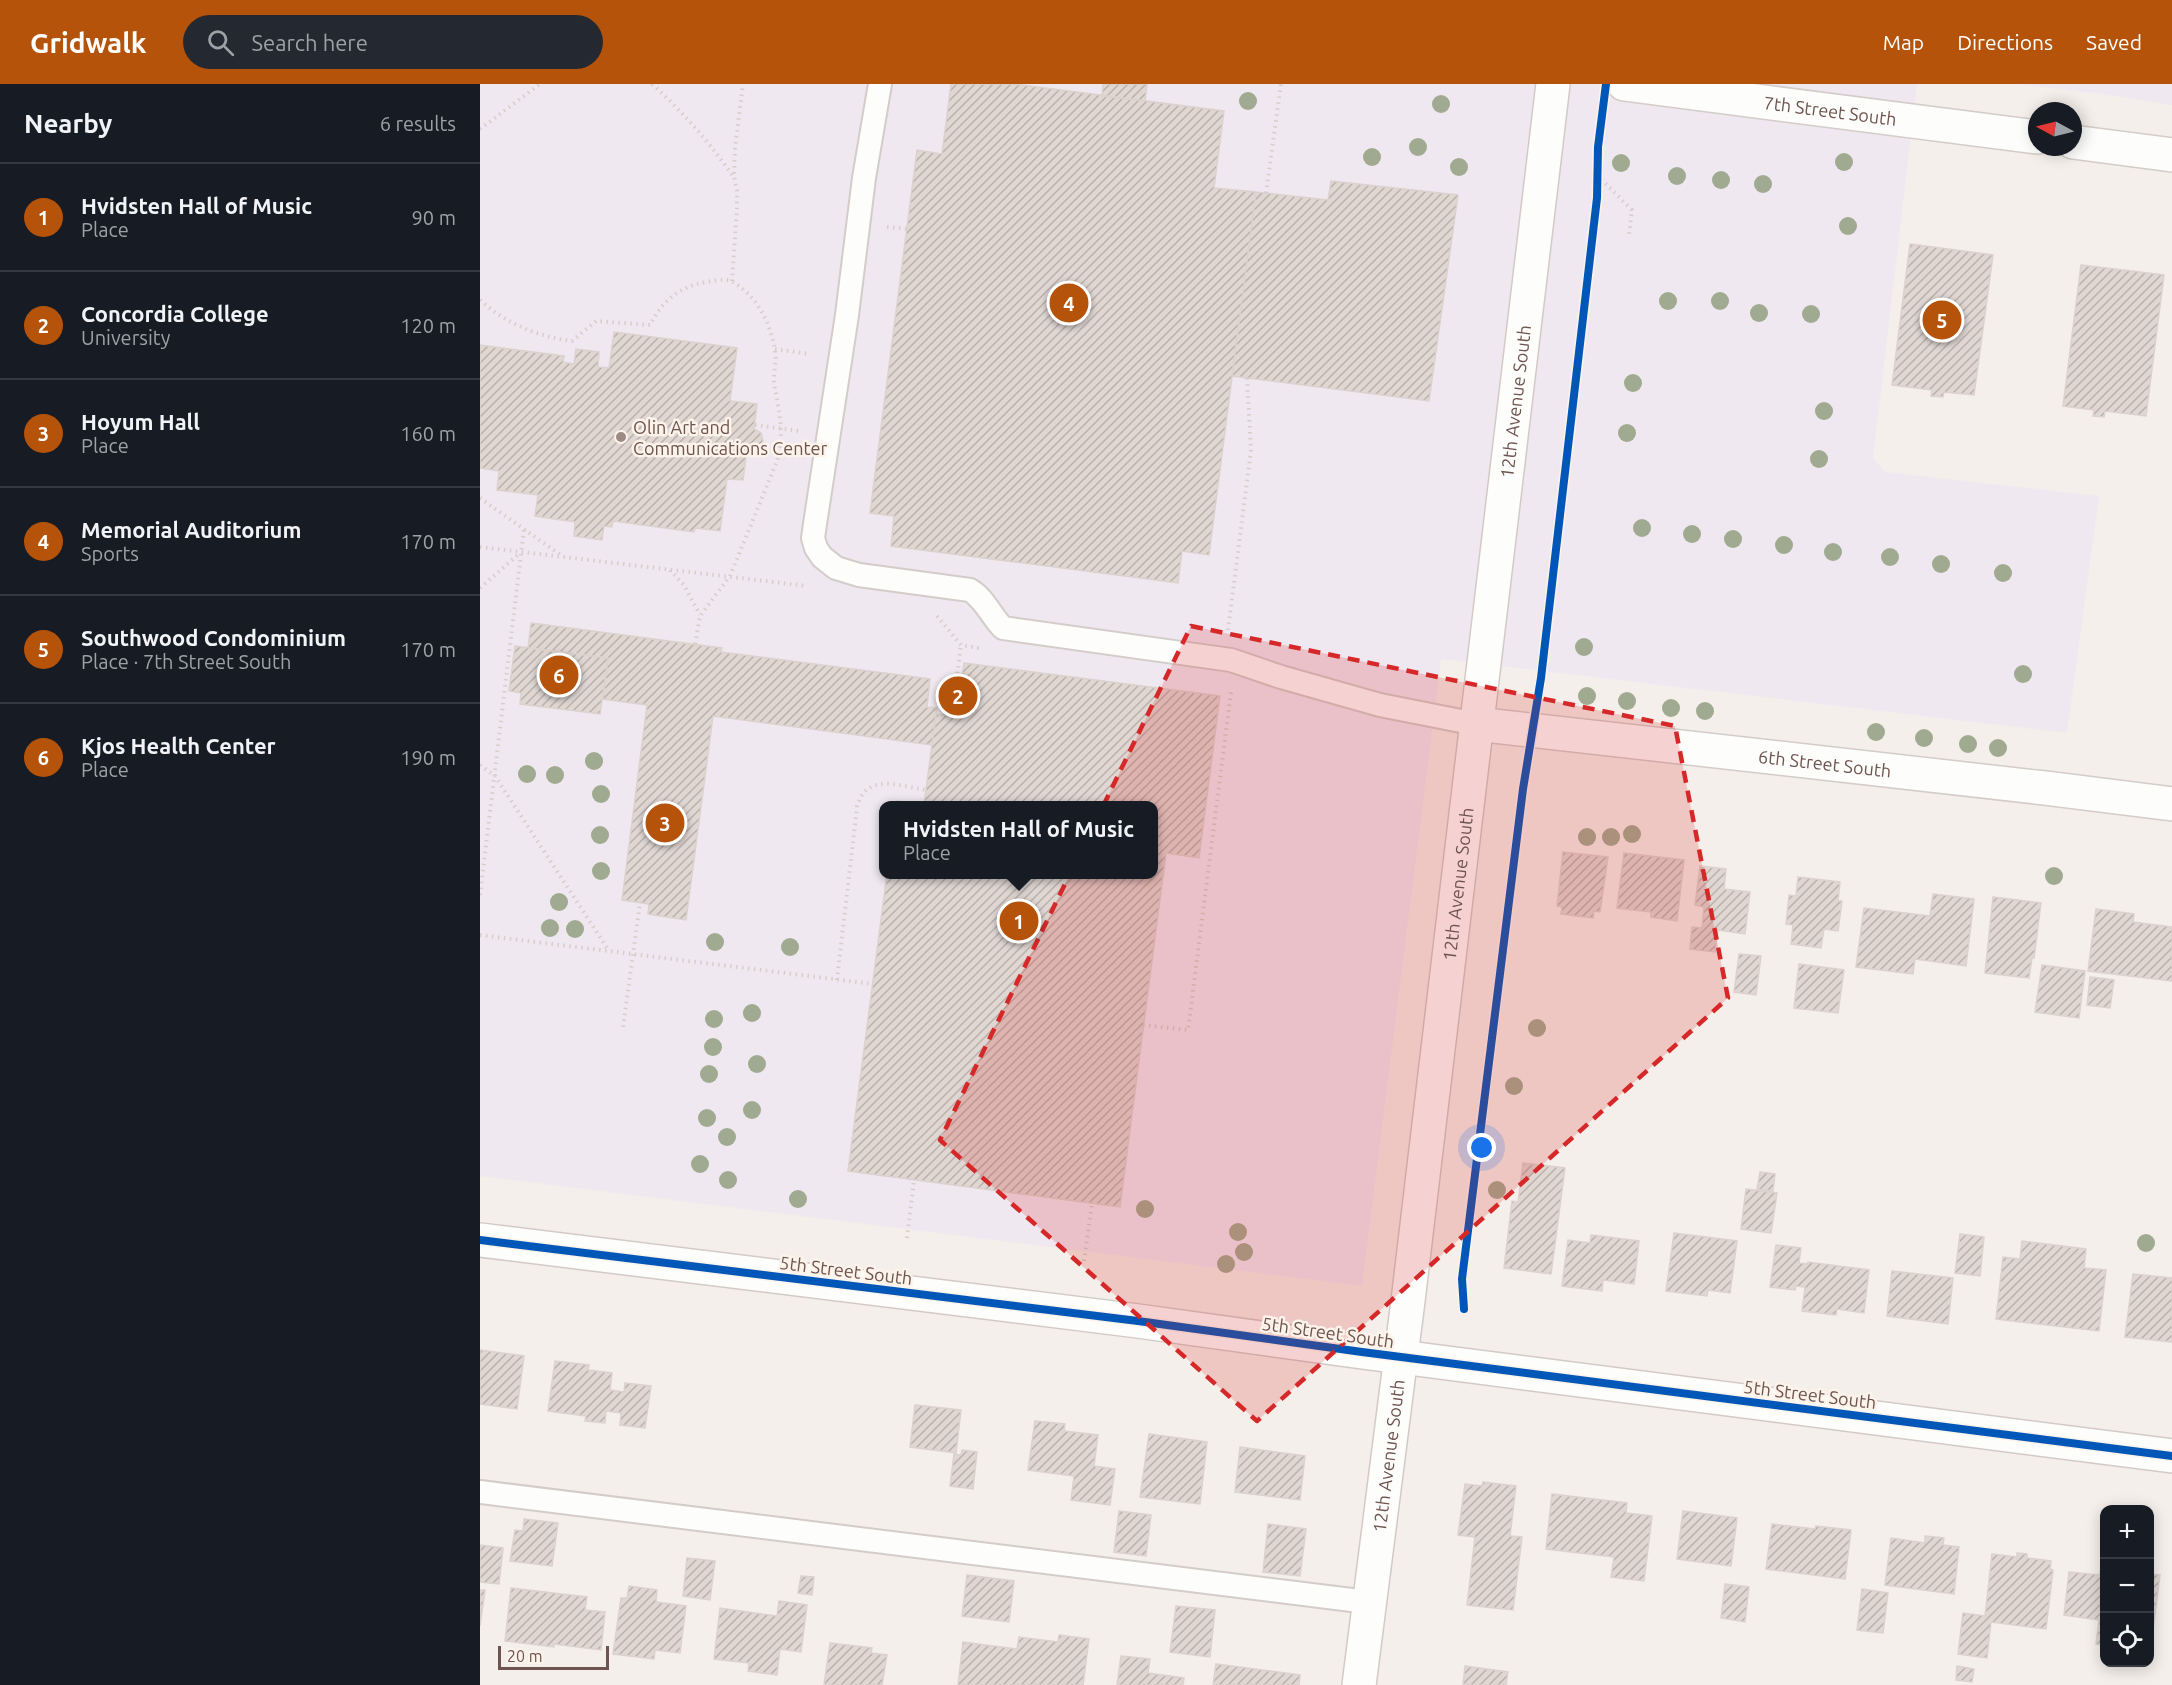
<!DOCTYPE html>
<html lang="en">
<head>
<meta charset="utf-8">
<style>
  :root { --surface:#171b24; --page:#242831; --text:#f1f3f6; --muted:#9ea1a6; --line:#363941; --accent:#b45309 }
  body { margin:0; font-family:Ubuntu,sans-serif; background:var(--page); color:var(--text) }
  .controls { position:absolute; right:18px; bottom:18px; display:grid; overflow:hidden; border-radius:12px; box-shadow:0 3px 15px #0003 }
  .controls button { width:54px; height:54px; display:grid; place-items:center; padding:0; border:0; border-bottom:2px solid var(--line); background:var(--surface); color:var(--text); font:30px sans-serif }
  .compass { position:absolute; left:1548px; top:18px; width:54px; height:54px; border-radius:50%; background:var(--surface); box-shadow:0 3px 15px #0003; rotate:277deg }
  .scale { position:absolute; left:18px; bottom:15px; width:111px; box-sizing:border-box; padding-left:6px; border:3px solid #6e544e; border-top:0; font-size:16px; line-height:21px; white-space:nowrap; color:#6e544e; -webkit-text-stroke:4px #fcf3eb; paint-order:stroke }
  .you { position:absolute; left:1002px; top:1064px; width:21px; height:21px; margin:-15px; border:4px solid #fff; border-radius:50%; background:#1a73e8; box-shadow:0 0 0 9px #1a73e833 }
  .badge { display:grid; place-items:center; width:39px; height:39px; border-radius:50%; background:var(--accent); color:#fff; font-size:20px; font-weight:700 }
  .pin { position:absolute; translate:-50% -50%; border:3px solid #fff; box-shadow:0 2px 6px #0006 }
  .popup { position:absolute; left:399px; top:717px; width:279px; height:78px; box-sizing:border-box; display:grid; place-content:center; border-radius:12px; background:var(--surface); filter:drop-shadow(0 2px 4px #0005); font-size:20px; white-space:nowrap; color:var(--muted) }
  .popup b { font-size:22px; color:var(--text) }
  .popup::after { content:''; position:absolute; left:50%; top:100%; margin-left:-12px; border:12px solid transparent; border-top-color:var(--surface) }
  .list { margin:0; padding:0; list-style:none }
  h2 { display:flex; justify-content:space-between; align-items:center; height:78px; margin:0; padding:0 24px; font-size:26px }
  h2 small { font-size:20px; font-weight:400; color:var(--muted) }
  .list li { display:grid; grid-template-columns:39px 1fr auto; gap:18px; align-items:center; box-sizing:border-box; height:108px; padding:0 24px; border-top:2px solid var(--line) }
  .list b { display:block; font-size:22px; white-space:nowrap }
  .list p { margin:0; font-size:20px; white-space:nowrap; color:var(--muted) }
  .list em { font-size:20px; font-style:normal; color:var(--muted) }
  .icon { flex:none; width:33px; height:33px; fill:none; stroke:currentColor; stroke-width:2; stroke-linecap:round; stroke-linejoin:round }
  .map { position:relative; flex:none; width:1692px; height:1601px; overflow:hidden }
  header { display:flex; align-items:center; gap:36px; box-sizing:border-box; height:84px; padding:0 30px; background:var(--accent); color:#fff }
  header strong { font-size:28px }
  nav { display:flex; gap:33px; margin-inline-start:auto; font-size:21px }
  .search { width:420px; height:54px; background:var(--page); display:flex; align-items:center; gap:15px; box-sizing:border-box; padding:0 21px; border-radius:33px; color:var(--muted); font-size:22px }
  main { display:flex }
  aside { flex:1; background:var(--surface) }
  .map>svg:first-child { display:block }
  .education { fill:#efe8f0; fill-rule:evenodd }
  .building { fill:url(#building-hatch); stroke:#dcd2cd; stroke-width:1.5 }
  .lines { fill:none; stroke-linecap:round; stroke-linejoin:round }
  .lane-casing { stroke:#d3ccc8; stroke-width:26 }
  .street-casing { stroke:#d3ccc8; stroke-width:36 }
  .secondary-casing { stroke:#d3cac6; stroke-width:36 }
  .path { stroke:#d6cecb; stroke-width:4; stroke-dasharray:1.5 4.5; stroke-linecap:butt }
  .lane { stroke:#fdfdfc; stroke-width:22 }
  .street { stroke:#fdfdfc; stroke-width:33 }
  .secondary { stroke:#fdfdfc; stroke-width:33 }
  .cycleway-casing { stroke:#fcf3eb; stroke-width:11 }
  .cycleway { stroke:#0057b8; stroke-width:8 }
  .tree { fill:#a0aa91 }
  .marked { fill:#d62828; fill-opacity:0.2; stroke:#d62828; stroke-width:4.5; stroke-dasharray:12 8; stroke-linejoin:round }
  .poi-dot { fill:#9d8a85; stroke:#fcf3eb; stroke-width:2 }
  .labels { text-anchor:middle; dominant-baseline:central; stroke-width:5; stroke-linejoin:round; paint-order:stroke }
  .street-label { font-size:18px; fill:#6e544e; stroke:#fcf3eb }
  .poi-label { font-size:18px; fill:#6e544e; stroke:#fcf3eb; text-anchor:start }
</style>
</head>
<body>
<header>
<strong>Gridwalk</strong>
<div class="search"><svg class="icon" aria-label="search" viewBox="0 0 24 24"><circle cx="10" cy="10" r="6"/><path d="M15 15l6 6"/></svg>Search here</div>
<nav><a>Map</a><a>Directions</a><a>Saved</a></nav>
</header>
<main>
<aside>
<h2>Nearby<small>6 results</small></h2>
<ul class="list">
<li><span class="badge">1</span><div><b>Hvidsten Hall of Music</b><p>Place</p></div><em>90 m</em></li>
<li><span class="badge">2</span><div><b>Concordia College</b><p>University</p></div><em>120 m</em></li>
<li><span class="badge">3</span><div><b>Hoyum Hall</b><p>Place</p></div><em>160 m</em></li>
<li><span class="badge">4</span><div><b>Memorial Auditorium</b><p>Sports</p></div><em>170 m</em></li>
<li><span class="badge">5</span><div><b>Southwood Condominium</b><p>Place · 7th Street South</p></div><em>170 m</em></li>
<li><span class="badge">6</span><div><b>Kjos Health Center</b><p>Place</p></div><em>190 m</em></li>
</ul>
</aside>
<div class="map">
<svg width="1692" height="1601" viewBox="0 0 1692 1601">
  <defs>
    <pattern id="building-hatch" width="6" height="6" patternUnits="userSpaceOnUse" patternTransform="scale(1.5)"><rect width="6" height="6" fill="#e0d7d3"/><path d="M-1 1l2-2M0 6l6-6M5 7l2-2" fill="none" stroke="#bab1ad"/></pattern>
  </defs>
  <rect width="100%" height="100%" fill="#f4efea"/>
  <!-- education -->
  <path class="education" d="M0 0H1437L1393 374 1405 388 1619 412 1587 649 961 575 882 1202 0 1092ZM404 722H674V790H404Z
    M1540 0H1692V21L1622 10Z"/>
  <!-- building -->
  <path class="building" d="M471 0H534L744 27 734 104 776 108 729 471 702 467 698 499 411 462 414 432 390 429 437 66 462 70Z
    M623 0H667L665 17 622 12Z
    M851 97 978 111 949 317 752 292 776 108 848 116Z
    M1430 160 1513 171 1494 311 1464 308 1463 313 1451 312 1452 306 1412 301Z
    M1601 181 1684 191 1666 332 1625 327 1624 333 1613 332 1614 326 1583 322Z
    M134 248 257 264 250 317 277 320 274 345 281 349 283 357 280 363 267 365 263 396 247 395 240 447 215 444 214 448 133 437 132 443 124 442 122 456 94 452 95 438 55 432 58 411 17 406 19 387 0 384V261L84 272 83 278 94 280 96 265 119 268 118 283 129 284Z
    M51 539 242 564 241 568 450 595 447 623 457 624 452 661 233 632 206 836 168 830 169 820 142 816 167 621 123 615 128 574 48 564Z
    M35 562 128 574 120 630 40 620 41 609 29 607Z
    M484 579 740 612 719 774 686 769 640 1123 368 1087 407 790H674V722H416L417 717 444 721 456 630 476 632Z
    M1083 768 1128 773 1120 828 1114 827 1113 834 1081 830 1082 823 1077 822Z
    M1144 769 1204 776 1197 837 1171 833V828L1137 824Z
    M1220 782 1246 785 1244 805 1270 808 1265 850 1238 846 1235 868 1210 865 1212 843 1222 844 1224 823 1215 821Z
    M1318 793 1360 798 1358 817H1362L1358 847 1344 845 1341 864 1311 860 1313 841 1306 840 1309 811 1316 812Z
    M1453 810 1494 815 1486 882 1435 875 1433 890 1376 883 1384 824 1450 832Z
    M1513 813 1561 819 1554 874H1552L1549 894 1505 889Z
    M1616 825 1654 830 1653 838 1692 843V897L1608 887Z
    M1259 870 1281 872 1276 911 1254 908Z
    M1319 880 1364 886 1358 929 1314 924Z
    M1562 881 1605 887 1599 934 1555 928Z
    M1610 893 1634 896 1630 924 1607 921Z
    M1043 1079 1085 1084 1071 1190 1024 1184 1032 1117 1038 1118Z
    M1280 1088 1295 1090 1293 1107 1277 1105Z
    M1266 1105 1297 1109 1291 1149 1261 1145Z
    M1194 1149 1257 1157 1250 1209 1228 1206 1227 1212 1186 1207Z
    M1480 1150 1504 1153 1500 1192 1475 1189Z
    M1111 1151 1159 1157 1154 1200 1123 1196 1122 1207 1082 1202 1088 1156 1110 1159Z
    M1542 1157 1606 1165 1604 1184 1626 1186 1619 1247 1516 1235 1523 1173 1540 1175Z
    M1296 1161 1321 1164 1319 1179 1328 1180V1178L1389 1186 1384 1229 1357 1225 1356 1231 1322 1227 1325 1203 1316 1202 1315 1206 1290 1203Z
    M1412 1187 1473 1194 1468 1240 1407 1232Z
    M1653 1190 1692 1194V1258L1645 1253Z
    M0 1266 44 1272 37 1325 0 1320Z
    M75 1277 109 1281 108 1286 132 1289 130 1306 144 1308 145 1299 171 1302 165 1344 140 1341 141 1329 126 1327 125 1339 105 1337 106 1332 68 1327Z
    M435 1321 481 1326 476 1369 430 1363Z
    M555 1337 585 1340 584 1347 618 1351 614 1382 635 1385 630 1421 591 1416 594 1392 548 1386Z
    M669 1350 727 1358 720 1420 660 1413Z
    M760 1363 825 1372 820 1416 755 1408Z
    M482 1366 497 1368 493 1405 470 1402 474 1370 481 1371Z
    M1003 1398 1036 1402 1030 1452 1042 1453 1033 1526 987 1521 995 1453 978 1451 985 1400 1002 1402Z
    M1072 1410 1147 1419 1146 1429 1172 1432 1164 1497 1131 1493 1134 1473 1066 1465Z
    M639 1427 671 1431 666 1472 634 1468Z
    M1203 1427 1257 1434 1251 1482 1197 1475Z
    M44 1435 78 1439 72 1482 30 1477 35 1446 43 1447Z
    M788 1440 826 1445 820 1492 783 1488Z
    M1292 1440 1335 1445 1336 1442 1371 1446 1365 1495 1286 1485Z
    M1445 1452 1464 1454 1463 1461 1479 1463 1474 1510 1405 1501 1411 1454 1445 1459Z
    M0 1461 23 1464 19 1500 0 1498Z
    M1537 1469 1547 1470V1474L1571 1477 1570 1485 1573 1486 1566 1545 1511 1538 1507 1574 1478 1570 1483 1529 1505 1532 1512 1470 1537 1473Z
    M207 1474 235 1477 230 1516 203 1512Z
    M1589 1488 1620 1491V1488L1624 1489V1561L1616 1560 1619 1536 1584 1531Z
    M1670 1490 1680 1491 1671 1561H1670Z
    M487 1491 534 1497 529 1538 482 1532Z
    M321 1492 334 1493 332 1511 318 1509Z
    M1245 1500 1269 1503 1265 1538 1241 1534Z
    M149 1502 177 1506 176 1518 206 1522 200 1569 175 1566 174 1575 133 1570 141 1514H147Z
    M31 1504 107 1513 105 1526 125 1528 121 1566 74 1560V1563L25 1557Z
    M1382 1505 1408 1509 1403 1549 1377 1546Z
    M0 1506H5L0 1542Z
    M299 1517 327 1521 321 1568 300 1565 297 1591 268 1587 269 1579 234 1575 240 1524 297 1532Z
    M696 1522 735 1526 730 1573 690 1568Z
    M579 1551 609 1555 603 1601H478L483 1558 537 1565 539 1553 578 1558Z
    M350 1559 392 1564 391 1569 407 1571 402 1601H344Z
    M641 1572 670 1575 668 1589 704 1594 703 1601H637Z
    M736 1580 820 1591 819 1601H733Z
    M985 1582 1028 1588 1026 1601H983Z
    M1477 1582 1494 1585 1492 1598 1476 1596Z"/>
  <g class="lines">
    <!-- lane casing -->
    <g class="lane-casing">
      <path id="lane" d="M400 0 384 94 367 231 335 440 333 454 336 464 342 473 356 484 379 491 490 506C505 515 511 532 523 544L751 576 801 593 900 621 996 640
        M0 1408 888 1518"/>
    </g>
    <!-- street casing -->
    <g class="street-casing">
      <g id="street">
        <path id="s1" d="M1144 0 1557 53"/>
        <path d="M1593 58 1692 71"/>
        <path id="s2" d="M996 640 1565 704 1692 720"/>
      </g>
    </g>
    <!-- secondary casing -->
    <g class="secondary-casing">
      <g id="secondary">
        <path d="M0 1156 658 1237 882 1268 1692 1372"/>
        <path id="s3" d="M879 1601 928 1217 1073 0"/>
      </g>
    </g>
    <!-- path -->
    <path class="path" d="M172 0C203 28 229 58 253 92
      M0 45 60 0
      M1117 91 1152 126 1149 151
      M786 109 801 0
      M407 143 427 145
      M252 197 257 124V107L254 92 255 64 263 0
      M0 216C27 240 56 252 92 257L116 237 170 241C180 221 195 206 217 200 227 198 244 193 253 198 278 213 291 240 295 267 297 278 293 289 294 299 299 329 305 347 297 377L250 492 220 532 215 561
      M295 265 330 270
      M275 341 319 347
      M0 414 82 472
      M0 463 327 502
      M190 486 204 501 220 531
      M0 504 40 469
      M457 532 481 561 499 564
      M748 546 771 366 767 294
      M472 631 481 561
      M0 681 15 692 129 867
      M0 811 44 445
      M0 851 393 900
      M357 896 377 723C386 688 419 702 446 706
      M663 941 708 946 751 608
      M143 943 160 819
      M427 1154 434 1096
      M604 1177 612 1119"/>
    <!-- lane -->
    <use href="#lane" class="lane"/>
    <!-- street -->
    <use href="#street" class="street"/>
    <!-- secondary -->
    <use href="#secondary" class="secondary"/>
    <!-- cycleway casing -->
    <g class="cycleway-casing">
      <path id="cycleway" d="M0 1156 658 1237 882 1268 1692 1372
        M984 1225 982 1195 1043 705 1061 594 1117 114 1118 63 1126 0"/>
    </g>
    <!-- cycleway -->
    <use href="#cycleway" class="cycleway"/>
  </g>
  <!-- trees -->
  <g class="tree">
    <circle cx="768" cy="17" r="9"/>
    <circle cx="961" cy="20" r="9"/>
    <circle cx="938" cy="63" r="9"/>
    <circle cx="892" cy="73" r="9"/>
    <circle cx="1364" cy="78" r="9"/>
    <circle cx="1141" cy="79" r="9"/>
    <circle cx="979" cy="83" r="9"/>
    <circle cx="1197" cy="92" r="9"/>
    <circle cx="1241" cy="96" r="9"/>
    <circle cx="1283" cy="100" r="9"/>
    <circle cx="1368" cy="142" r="9"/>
    <circle cx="1188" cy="217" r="9"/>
    <circle cx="1240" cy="217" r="9"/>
    <circle cx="1279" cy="229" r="9"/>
    <circle cx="1331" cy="230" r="9"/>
    <circle cx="1153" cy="299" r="9"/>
    <circle cx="1344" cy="327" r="9"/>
    <circle cx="1147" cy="349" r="9"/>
    <circle cx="1339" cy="375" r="9"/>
    <circle cx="1162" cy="444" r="9"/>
    <circle cx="1212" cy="450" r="9"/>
    <circle cx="1253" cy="455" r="9"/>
    <circle cx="1304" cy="461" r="9"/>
    <circle cx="1353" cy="468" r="9"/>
    <circle cx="1410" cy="473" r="9"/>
    <circle cx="1461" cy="480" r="9"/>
    <circle cx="1523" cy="489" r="9"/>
    <circle cx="1104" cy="563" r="9"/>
    <circle cx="1543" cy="590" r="9"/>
    <circle cx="1107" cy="612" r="9"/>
    <circle cx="1147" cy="617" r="9"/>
    <circle cx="1191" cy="624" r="9"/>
    <circle cx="1225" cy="627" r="9"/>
    <circle cx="1396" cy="648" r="9"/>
    <circle cx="1444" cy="654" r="9"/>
    <circle cx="1488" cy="660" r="9"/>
    <circle cx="1518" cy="664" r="9"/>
    <circle cx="114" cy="677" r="9"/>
    <circle cx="47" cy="690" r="9"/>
    <circle cx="75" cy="691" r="9"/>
    <circle cx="121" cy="710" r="9"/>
    <circle cx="1152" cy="750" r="9"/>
    <circle cx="120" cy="751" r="9"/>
    <circle cx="1107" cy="753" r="9"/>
    <circle cx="1131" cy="753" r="9"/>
    <circle cx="121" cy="787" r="9"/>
    <circle cx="1574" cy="792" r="9"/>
    <circle cx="79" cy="818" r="9"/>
    <circle cx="70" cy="844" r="9"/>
    <circle cx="95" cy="845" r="9"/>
    <circle cx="235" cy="858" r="9"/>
    <circle cx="310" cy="863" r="9"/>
    <circle cx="272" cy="929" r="9"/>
    <circle cx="234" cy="935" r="9"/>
    <circle cx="1057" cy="944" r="9"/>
    <circle cx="233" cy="963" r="9"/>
    <circle cx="277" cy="980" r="9"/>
    <circle cx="229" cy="990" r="9"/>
    <circle cx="1034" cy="1002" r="9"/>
    <circle cx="272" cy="1026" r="9"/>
    <circle cx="227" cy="1034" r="9"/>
    <circle cx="247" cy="1053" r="9"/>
    <circle cx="220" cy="1080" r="9"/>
    <circle cx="248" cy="1096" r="9"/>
    <circle cx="1017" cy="1106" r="9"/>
    <circle cx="318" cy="1115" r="9"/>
    <circle cx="665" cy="1125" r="9"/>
    <circle cx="758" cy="1148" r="9"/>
    <circle cx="1666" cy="1159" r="9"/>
    <circle cx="764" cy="1168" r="9"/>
    <circle cx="746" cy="1180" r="9"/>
  </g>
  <!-- marked area -->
  <path class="marked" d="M711 542 1195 642 1248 914 777 1337 460 1056Z"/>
  <!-- markers -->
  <circle class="poi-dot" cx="141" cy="353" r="6"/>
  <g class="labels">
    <!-- street labels -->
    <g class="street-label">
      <text stroke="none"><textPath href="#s1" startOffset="208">7th Street South</textPath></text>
      <text stroke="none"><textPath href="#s3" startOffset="1293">12th Avenue South</textPath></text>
      <text stroke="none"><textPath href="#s2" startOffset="351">6th Street South</textPath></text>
      <text stroke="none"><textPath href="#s3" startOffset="807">12th Avenue South</textPath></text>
      <text transform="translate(366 1186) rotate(7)">5th Street South</text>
      <text transform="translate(848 1248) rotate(8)">5th Street South</text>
      <text transform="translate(1330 1310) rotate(7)">5th Street South</text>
      <text stroke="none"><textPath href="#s3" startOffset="231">12th Avenue South</textPath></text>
    </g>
    <!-- poi labels -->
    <g class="poi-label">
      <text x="153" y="343">Olin Art and<tspan x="153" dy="21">Communications Center</tspan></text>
    </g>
  </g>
</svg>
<div class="controls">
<button>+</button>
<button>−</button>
<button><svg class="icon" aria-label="locate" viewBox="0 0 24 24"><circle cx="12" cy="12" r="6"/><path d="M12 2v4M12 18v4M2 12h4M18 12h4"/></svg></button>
</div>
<svg class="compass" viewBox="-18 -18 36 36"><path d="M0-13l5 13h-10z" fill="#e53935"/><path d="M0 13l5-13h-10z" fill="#9ea1a6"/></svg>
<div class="scale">20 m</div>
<div class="you"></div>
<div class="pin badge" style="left:539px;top:837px">1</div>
<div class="popup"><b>Hvidsten Hall of Music</b>Place</div>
<div class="pin badge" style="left:478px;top:612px">2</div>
<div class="pin badge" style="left:185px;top:739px">3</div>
<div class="pin badge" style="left:589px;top:219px">4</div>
<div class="pin badge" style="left:1462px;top:236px">5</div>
<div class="pin badge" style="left:79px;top:591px">6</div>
</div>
</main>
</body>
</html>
